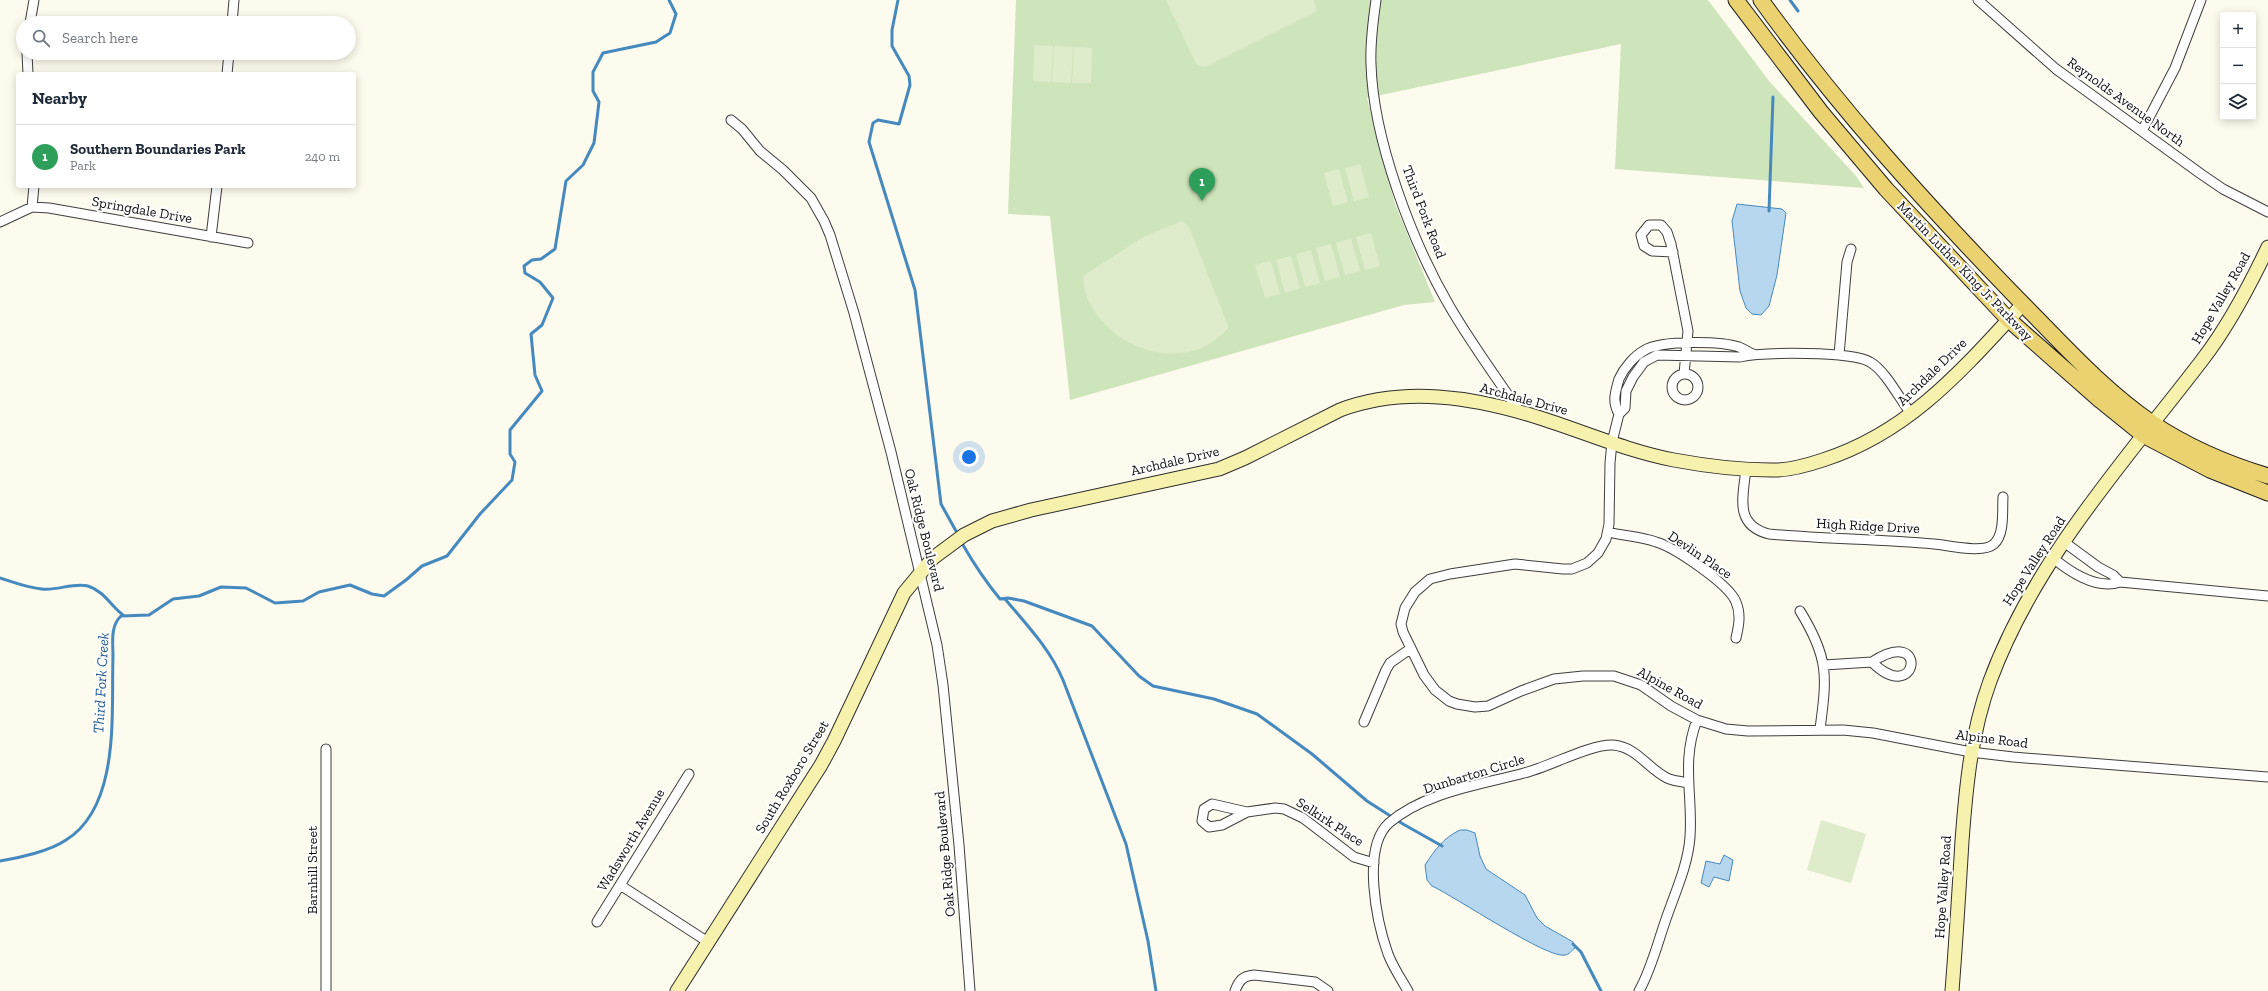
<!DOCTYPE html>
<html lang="en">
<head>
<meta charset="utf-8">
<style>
  :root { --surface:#fff; --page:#f6f6f7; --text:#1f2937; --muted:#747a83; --line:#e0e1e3; --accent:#ad3333 }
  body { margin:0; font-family:"Zilla Slab",serif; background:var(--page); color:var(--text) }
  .controls { position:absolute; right:12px; top:12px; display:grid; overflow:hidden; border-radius:4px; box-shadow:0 2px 10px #0003 }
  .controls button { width:36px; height:36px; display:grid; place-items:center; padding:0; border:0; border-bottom:1px solid var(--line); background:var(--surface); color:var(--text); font:20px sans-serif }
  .you { position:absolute; left:969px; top:457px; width:14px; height:14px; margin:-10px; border:3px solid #fff; border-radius:50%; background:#1a73e8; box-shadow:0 0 0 6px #1a73e833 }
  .badge { display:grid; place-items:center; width:26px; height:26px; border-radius:50%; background:var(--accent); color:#fff; font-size:13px; font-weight:700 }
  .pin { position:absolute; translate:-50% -33px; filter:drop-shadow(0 1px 2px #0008) }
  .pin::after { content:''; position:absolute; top:21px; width:14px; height:12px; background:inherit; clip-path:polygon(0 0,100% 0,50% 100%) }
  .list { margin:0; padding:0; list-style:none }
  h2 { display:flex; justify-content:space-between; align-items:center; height:52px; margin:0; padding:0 16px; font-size:17px }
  h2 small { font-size:13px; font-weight:400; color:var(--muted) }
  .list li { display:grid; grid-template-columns:26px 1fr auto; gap:12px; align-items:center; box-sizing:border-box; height:64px; padding:0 16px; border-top:1px solid var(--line) }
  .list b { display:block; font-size:15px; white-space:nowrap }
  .list p { margin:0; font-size:13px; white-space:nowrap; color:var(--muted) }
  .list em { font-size:13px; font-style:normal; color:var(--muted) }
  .icon { flex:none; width:22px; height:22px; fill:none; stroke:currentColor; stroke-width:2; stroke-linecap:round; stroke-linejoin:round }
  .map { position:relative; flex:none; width:2268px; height:991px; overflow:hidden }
  .search { position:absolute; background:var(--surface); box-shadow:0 2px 10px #0003; left:16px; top:16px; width:340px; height:44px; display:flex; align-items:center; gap:10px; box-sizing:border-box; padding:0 14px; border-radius:22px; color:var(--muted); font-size:15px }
  .panel { position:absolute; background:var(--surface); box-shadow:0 2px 10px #0003; left:16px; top:72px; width:340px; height:116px; border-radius:4px }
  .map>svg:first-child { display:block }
  .green { fill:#cee4ba }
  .pitch { fill:#dfeccb }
  .water { fill:#b7d7ef; stroke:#4589be }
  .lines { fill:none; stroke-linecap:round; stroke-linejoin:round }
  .stream { stroke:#4589be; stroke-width:3 }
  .street-casing { stroke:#3f3f3f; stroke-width:11 }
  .secondary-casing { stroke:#2e2e2e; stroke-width:15 }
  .primary-casing { stroke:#1d1d1d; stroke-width:17 }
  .street { stroke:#fff; stroke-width:9 }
  .secondary { stroke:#f6f2ae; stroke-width:13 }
  .primary { stroke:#ead270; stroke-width:15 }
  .labels { text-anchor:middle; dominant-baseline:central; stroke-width:4; stroke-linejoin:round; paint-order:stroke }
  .street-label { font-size:14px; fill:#0c0c0c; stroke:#fff }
  .water-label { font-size:15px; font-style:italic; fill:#235b90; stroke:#fff }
</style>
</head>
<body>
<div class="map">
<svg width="2268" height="991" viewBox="0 0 2268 991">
  <rect width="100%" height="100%" fill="#fdfbed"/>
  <!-- green -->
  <path class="green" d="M1016 0H1708L1769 81 1856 176 1864 188 1615 169 1621 44 1367 98 1395 204 1435 302 1404 305 1070 400 1050 216 1008 214Z"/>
  <!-- pitch -->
  <path class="pitch" d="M1166 0H1314L1317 11 1205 67 1196 64Z
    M1034 45 1053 46 1051 82 1033 81Z
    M1054 46 1073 47 1071 83 1052 82Z
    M1074 47 1092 48 1091 83H1072Z
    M1360 164 1369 197 1354 201 1345 168Z
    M1339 169 1348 202 1333 206 1324 173Z
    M1182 221 1189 227 1229 328C1220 336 1211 344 1199 349 1156 365 1101 338 1086 294 1084 289 1084 282 1083 276L1143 237Z
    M1371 233 1380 266 1365 270 1356 237Z
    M1351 238 1360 271 1345 275 1336 243Z
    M1331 244 1340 277 1325 281 1316 248Z
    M1311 250 1320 283 1305 287 1296 254Z
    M1291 256 1300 288 1285 293 1276 260Z
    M1271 261 1280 294 1265 298 1255 265Z
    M1821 820 1866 834 1851 883 1807 870Z"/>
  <!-- water -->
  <path class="water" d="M1737 204 1782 209 1786 213 1777 275 1769 306 1761 315 1752 314 1746 308 1740 291 1732 221Z
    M1460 830H1467L1475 833 1480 856 1486 869 1525 895 1537 918 1545 926 1573 942 1575 948C1572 950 1569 955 1565 955 1549 960 1454 896 1432 886L1427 880 1425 865C1435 850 1443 838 1460 830Z
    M1724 855 1733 860 1729 881 1714 877 1709 887 1701 883 1706 861 1720 864Z"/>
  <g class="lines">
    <!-- stream -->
    <path class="stream" d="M898 0 892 30V46L909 76 910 85 899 124 878 120 873 123 869 142 915 290 941 504 956 531
      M1790 0 1798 11
      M1769 211 1773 97
      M963 545C974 564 986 582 1000 599H1005C1027 625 1050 649 1063 680L1126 844 1148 941 1156 991
      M0 578C13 582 28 588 42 589 57 591 74 582 88 586 104 591 111 606 123 615
      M1000 599 1008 598 1024 601 1092 626 1139 676 1153 686 1214 699 1257 714 1312 754 1367 801 1403 824 1442 846
      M0 861C19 858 50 851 66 840 121 806 111 711 113 656 113 643 110 626 121 616L149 615 173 599 199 596 221 587 246 588 275 603 303 601 319 592 350 585 372 594 384 596 406 580 422 566 447 556 480 514 512 480 515 462 510 454V430L542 391 535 375 531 334 542 325 553 298 540 282 525 273 524 266 532 260 541 259 555 249 566 181 583 165 594 143 599 102 593 91V72L603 53 656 42 670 33 676 14 669 0
      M1573 944 1581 952 1601 991"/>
    <!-- street casing -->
    <g class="street-casing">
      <path id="street" d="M1376 0C1373 21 1370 42 1371 64 1373 139 1412 242 1450 307 1471 343 1496 377 1519 411
        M1978 0 2056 69 2201 174 2223 189 2268 212
        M30 23 34 0
        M232 23 234 0
        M27 53 28 74
        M227 74 229 53
        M731 120 742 129 760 151 783 170 811 198 824 221 830 235 854 313 891 452 937 645 943 685 959 845 970 991
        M2142 131 2175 68 2201 0
        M32 207 34 186
        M0 222 32 207 49 208 248 243
        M211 237 217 186
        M1673 252 1652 251 1644 246 1641 235 1649 225H1661L1667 232 1671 244 1688 331 1684 374
        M1839 355 1847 262 1851 249
        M1672 387a13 13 0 1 1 26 0a13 13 0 1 1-26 0Z
        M1619 414C1612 402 1615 393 1619 379 1624 368 1634 356 1645 350 1662 340 1721 341 1739 347 1744 349 1748 352 1753 354
        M1912 415C1900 400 1886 371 1870 362 1852 351 1762 352 1740 357L1657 355 1644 362 1633 377 1626 391 1625 408 1619 414 1612 442 1610 463 1609 524 1606 539 1598 553 1587 563 1572 569H1563L1515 564 1450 574 1430 579 1415 592 1405 608 1401 624 1403 632 1424 675 1435 690 1449 701 1457 704 1475 707 1488 706 1521 691 1554 679 1583 676H1614L1641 685 1671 706 1697 720 1726 729 1748 731 1843 730 1873 733 1971 752 2013 757 2268 777
        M1746 469C1743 497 1734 525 1769 534 1824 539 1879 539 1934 544 1948 545 1983 554 1994 544 2005 534 2002 511 2003 497
        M1608 532C1623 536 1641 536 1656 542 1674 547 1729 584 1736 602 1741 614 1739 625 1736 638
        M2064 542 2098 567 2113 575 2120 582
        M2053 558C2070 572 2097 590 2120 582L2268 596
        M1800 611C1829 658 1827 676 1820 729
        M1824 665 1872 662C1918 708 1930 624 1872 662
        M1364 722 1386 670 1390 663 1410 649
        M326 749V991
        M1247 812 1212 804 1204 809 1202 821 1209 827 1222 825 1247 812 1275 808 1284 809 1303 818 1354 857 1374 863
        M620 885 708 942
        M597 922 689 774
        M1235 991C1239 980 1243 976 1254 975L1315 982 1328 991
        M1408 991C1401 979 1393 967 1388 954 1377 923 1361 848 1389 823 1425 792 1480 785 1524 773 1549 767 1590 744 1613 745 1637 747 1647 768 1667 778 1673 781 1680 781 1687 783
        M1639 991C1651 970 1657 945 1665 922 1674 895 1688 866 1690 837 1693 796 1681 761 1697 720"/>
    </g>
    <!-- secondary casing -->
    <g class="secondary-casing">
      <path id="secondary" d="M677 991 821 765 834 741 904 593 933 558 964 535 992 521 1031 510 1219 469 1245 458 1340 410C1404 386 1473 397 1537 417 1582 431 1627 451 1674 460 1706 466 1739 470 1771 470 1788 471 1808 465 1823 460 1910 432 1963 369 2023 304
        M1952 991C1956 941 1959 891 1962 841 1966 787 1971 733 1990 681 2035 559 2125 461 2203 359 2229 325 2250 285 2268 247"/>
    </g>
    <!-- primary casing -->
    <g class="primary-casing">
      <path id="primary" d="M1736 0 1821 112 1886 189 2008 319 2101 401 2143 435 2210 470 2268 493
        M1761 0C1838 107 1926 204 2017 298 2060 341 2102 389 2152 423 2188 447 2228 464 2268 476"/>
    </g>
    <!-- street -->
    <use href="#street" class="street"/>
    <!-- secondary -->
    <use href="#secondary" class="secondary"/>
    <!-- primary -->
    <use href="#primary" class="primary"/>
  </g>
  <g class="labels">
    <!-- street labels -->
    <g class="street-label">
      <text transform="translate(2126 102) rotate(36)">Reynolds Avenue North</text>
      <text transform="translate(142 210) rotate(10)">Springdale Drive</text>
      <text transform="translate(1424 212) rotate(69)">Third Fork Road</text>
      <text transform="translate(1965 271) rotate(46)">Martin Luther King Jr Parkway</text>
      <text transform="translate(2221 298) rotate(-60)">Hope Valley Road</text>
      <text transform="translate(1932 372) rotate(-44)">Archdale Drive</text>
      <text transform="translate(1524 399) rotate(15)">Archdale Drive</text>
      <text transform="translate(1175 461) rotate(-13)">Archdale Drive</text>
      <text transform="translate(1868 526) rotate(3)">High Ridge Drive</text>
      <text transform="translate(924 530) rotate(76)">Oak Ridge Boulevard</text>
      <text transform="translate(1700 555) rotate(34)">Devlin Place</text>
      <text transform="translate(2034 561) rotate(-57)">Hope Valley Road</text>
      <text transform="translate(1670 688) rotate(29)">Alpine Road</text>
      <text transform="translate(1992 739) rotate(7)">Alpine Road</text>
      <text transform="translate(1474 774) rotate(-17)">Dunbarton Circle</text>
      <text transform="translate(792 777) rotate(-59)">South Roxboro Street</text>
      <text transform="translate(1330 822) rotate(33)">Selkirk Place</text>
      <text transform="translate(631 840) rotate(-59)">Wadsworth Avenue</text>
      <text transform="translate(945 854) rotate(-95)">Oak Ridge Boulevard</text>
      <text transform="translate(312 870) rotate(-90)">Barnhill Street</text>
      <text transform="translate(1943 887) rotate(-86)">Hope Valley Road</text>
    </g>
    <!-- water labels -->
    <g class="water-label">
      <text transform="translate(101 683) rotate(-87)">Third Fork Creek</text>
    </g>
  </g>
</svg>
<div class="controls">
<button>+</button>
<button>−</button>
<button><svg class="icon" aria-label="layers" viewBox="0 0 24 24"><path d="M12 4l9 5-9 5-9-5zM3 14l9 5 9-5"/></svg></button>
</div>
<div class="you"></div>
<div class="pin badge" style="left:1202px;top:201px;background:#2e9e5b">1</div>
<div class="search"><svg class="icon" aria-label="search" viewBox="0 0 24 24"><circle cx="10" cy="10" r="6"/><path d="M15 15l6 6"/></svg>Search here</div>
<section class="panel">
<h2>Nearby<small></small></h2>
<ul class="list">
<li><span class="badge" style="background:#2e9e5b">1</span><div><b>Southern Boundaries Park</b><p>Park</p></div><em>240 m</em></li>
</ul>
</section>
</div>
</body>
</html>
